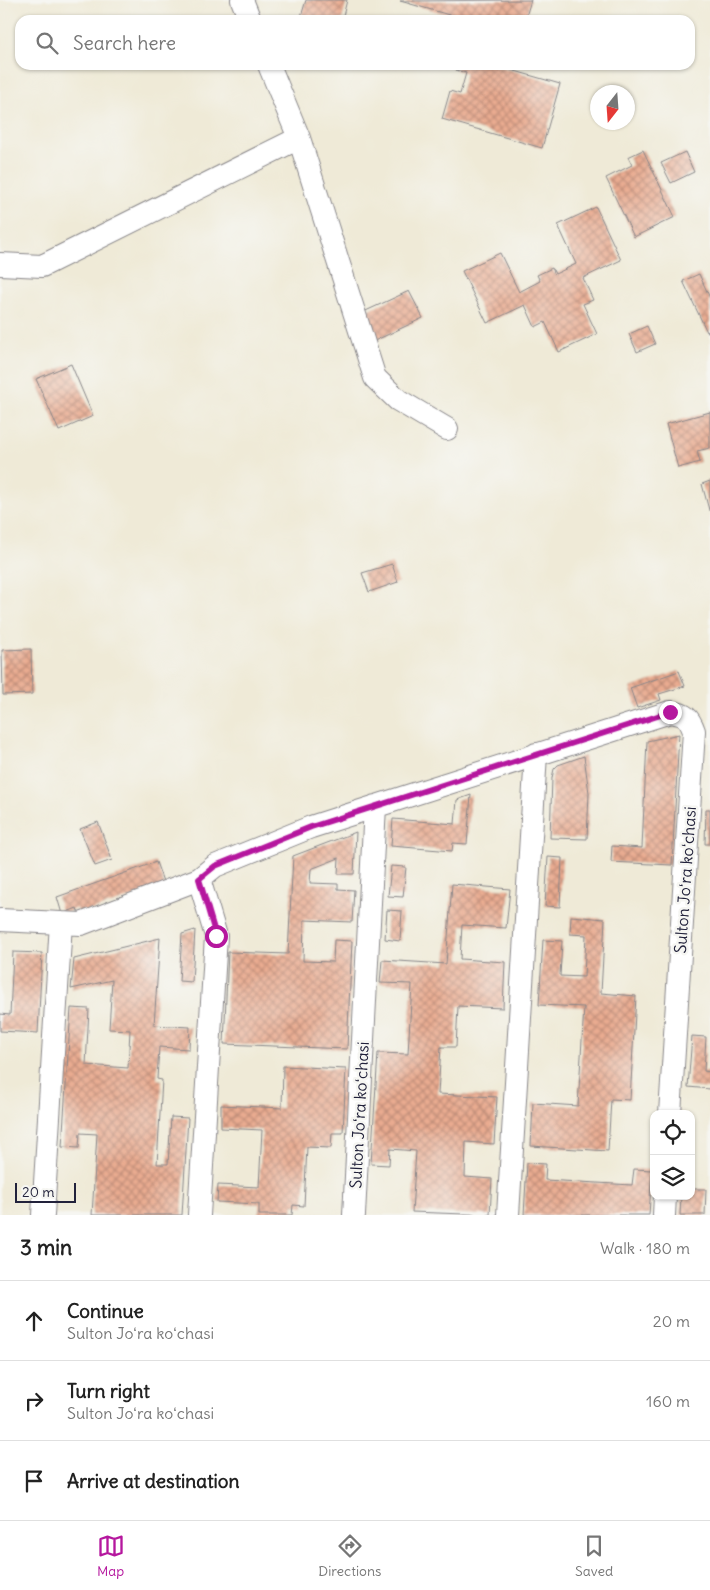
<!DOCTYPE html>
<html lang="en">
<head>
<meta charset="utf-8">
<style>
  :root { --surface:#fff; --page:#f6f6f6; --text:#222; --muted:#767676; --line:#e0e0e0; --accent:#b5179e }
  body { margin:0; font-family:Delius,sans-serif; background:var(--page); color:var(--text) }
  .controls { position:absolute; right:15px; bottom:15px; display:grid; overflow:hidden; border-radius:10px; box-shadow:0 1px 4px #0004 }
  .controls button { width:45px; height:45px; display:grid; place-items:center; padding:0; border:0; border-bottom:1px solid var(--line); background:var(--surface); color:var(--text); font:25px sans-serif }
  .compass { position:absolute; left:590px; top:85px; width:45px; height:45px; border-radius:50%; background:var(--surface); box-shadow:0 1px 4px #0004; rotate:197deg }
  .scale { position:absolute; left:15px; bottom:12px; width:61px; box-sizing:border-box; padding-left:5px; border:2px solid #22223b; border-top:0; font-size:14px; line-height:18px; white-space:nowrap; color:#22223b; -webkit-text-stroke:4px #f6f6f2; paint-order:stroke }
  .stop { position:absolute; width:15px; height:15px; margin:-11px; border:4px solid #b5179e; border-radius:50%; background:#fff }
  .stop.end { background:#b5179e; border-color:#fff; box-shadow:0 1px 5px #0008 }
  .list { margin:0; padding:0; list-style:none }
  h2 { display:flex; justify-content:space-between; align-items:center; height:65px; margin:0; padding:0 20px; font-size:21px }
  h2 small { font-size:16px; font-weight:400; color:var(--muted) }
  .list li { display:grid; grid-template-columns:32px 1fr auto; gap:15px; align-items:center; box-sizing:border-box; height:80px; padding:0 20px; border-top:1px solid var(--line) }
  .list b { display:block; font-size:19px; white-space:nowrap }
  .list p { margin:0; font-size:16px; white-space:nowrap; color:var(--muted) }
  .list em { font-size:16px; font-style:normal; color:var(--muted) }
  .icon { flex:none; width:28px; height:28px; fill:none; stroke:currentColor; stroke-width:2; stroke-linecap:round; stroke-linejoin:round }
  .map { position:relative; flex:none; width:710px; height:1215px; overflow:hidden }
  .search { position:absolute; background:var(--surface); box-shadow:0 1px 4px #0004; left:15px; right:15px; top:15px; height:55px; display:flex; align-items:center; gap:12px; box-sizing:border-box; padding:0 18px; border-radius:15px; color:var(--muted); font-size:19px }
  .sheet { height:305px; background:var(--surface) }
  nav { display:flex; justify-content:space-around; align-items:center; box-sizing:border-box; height:70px; border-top:1px solid var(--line); background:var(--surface); font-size:14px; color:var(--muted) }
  nav a { display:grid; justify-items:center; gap:2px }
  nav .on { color:var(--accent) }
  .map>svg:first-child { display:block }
  .building { fill:url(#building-cross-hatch) }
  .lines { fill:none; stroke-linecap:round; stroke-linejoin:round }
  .minor-casing { stroke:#888689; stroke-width:24 }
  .minor { stroke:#fff; stroke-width:22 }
  .route { stroke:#b5179e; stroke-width:6 }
  .labels { text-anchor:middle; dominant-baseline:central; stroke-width:5; stroke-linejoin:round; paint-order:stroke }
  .street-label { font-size:16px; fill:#22223b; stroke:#f6f6f2 }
</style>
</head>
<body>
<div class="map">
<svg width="710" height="1215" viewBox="0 0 710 1215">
  <defs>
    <pattern id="building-cross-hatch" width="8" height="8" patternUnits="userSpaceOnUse" patternTransform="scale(1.25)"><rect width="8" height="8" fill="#e9ab90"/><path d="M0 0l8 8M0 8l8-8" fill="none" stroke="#bc8b77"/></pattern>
  </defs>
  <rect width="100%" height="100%" fill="#f6f6f2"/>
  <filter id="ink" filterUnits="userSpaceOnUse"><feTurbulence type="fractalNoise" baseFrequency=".02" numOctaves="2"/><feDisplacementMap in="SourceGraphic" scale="10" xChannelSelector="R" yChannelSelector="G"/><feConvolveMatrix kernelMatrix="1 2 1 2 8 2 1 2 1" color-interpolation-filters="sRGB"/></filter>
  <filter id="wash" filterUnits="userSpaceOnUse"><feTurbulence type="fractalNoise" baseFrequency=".0096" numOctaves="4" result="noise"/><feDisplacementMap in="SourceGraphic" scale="20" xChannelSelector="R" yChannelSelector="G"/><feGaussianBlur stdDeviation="1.12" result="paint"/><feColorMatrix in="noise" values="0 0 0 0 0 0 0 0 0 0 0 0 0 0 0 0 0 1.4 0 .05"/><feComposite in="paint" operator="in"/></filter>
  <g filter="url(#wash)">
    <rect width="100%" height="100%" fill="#efead7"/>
    <g id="blocks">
      <!-- building -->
      <path class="building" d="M306 0H347L342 20H300Z
        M531 0 525 20H467L400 1Z
        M458 65H494L560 84 542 148 442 119 450 91 460 94 466 73 456 70Z
        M643 150 675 217 634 237 606 178 632 165 628 157Z
        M685 152 694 172 671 183 661 163Z
        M596 207 621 260 583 278 593 300 583 304 597 334 559 352 545 322 535 327 525 305 487 323 462 271 500 253 519 292 540 281 537 275 552 268 555 274 576 264 558 225Z
        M699 274 710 298V331L707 332 683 281Z
        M409 291 423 318 370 343 357 315Z
        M647 326 655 344 637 352 629 334Z
        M71 364 93 416 59 431 36 379Z
        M710 412V448L697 451 700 462 678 468 666 424Z
        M710 481V510H709L702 484Z
        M392 564 398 582 369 592 362 573Z
        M31 649 32 694 3 695 2 650Z
        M679 671 685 686 659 694 661 700 637 708 630 688Z
        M679 734 672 865 611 862 612 846 642 848 647 741Z
        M584 756 589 793 587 839 550 838 552 778 554 769 558 765Z
        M471 795 467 844 453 843 452 851 391 846 393 819 455 824 457 800Z
        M706 809H710V844H705Z
        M98 822 112 860 95 866 80 829Z
        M356 832 354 874H338L339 858 311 869 310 883 338 884V889L354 890 352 922 304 920 303 961 333 962 334 940 352 941 347 1049 224 1044 228 952 288 954 293 856Z
        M548 857 562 858 560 907 545 906Z
        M156 862 165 887 79 914 77 908 62 914 57 897Z
        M391 866 406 867 403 897 388 896Z
        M452 884 510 889 506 928 462 925 460 959 505 962 503 1008 458 1006 456 1047H441L438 1094 497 1097 494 1144 466 1142 465 1177 492 1179 490 1215 412 1212 416 1151 390 1149 389 1165 371 1164 378 1053 408 1054 412 984 380 983 382 960 446 964Z
        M387 910 402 911 400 941 385 939Z
        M571 916 605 919 601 993 636 996 630 1100 611 1099 608 1151 531 1146 533 1103 578 1106 584 1007 539 1005 543 940 562 941 560 976 584 977 586 935 570 934Z
        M195 930 192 982 179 981 182 934Z
        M160 938 154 1025 190 1027 189 1049 159 1047 157 1079 162 1080 157 1164H168L171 1117 188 1118 182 1215H92L97 1134 80 1133 79 1148 62 1147 71 1008 89 1009 86 1065 128 1068 130 1030 109 1029 112 980 71 989 74 959Z
        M13 952 42 953 38 1033 0 1031V1014L10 1015Z
        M692 1036 706 1037 704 1071 710 1072V1089L688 1087Z
        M283 1066 346 1069 343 1133H332L331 1148 307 1147 304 1206 293 1205 292 1215H259V1204L217 1202 218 1185 259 1187 262 1130 221 1128V1105L282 1108Z
        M527 1163 546 1164 545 1180 632 1185 634 1169 652 1170 649 1215H524Z
        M691 1189H706L705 1215H680L681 1196H691Z"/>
    </g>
  </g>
  <g filter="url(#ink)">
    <use href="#blocks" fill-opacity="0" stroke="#888689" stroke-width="1"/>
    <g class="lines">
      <!-- minor casing -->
      <g class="minor-casing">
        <path id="minor" d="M242 0 250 20
          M269 65 299 138 375 378 398 400 447 429
          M0 264 42 266 299 138
          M199 879 216 936 199 1215
          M0 920 81 924 199 879 215 866 311 827 670 712C685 714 689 717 694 731L670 1114
          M43 1215 61 923
          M354 1215 375 806
          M508 1215 536 754
          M664 1215 665 1196"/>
      </g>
      <!-- minor -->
      <use href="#minor" class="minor"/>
    </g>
  </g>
  <g class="lines" filter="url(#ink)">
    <!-- route -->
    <path class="route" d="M216 936 199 879 215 866 311 827 670 712"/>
  </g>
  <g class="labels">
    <!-- street labels -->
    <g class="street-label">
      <text transform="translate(685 880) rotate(-86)">Sulton Joʻra koʻchasi</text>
      <text transform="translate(359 1115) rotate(-87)">Sulton Joʻra koʻchasi</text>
    </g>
  </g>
</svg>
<div class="controls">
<button><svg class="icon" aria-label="locate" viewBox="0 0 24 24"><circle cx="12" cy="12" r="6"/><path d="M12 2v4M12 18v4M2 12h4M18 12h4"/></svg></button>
<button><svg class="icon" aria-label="layers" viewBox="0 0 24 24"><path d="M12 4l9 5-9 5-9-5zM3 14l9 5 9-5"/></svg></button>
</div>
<svg class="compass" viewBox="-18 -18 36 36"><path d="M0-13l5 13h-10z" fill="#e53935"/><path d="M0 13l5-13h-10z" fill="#767676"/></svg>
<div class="scale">20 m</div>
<div class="stop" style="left:216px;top:936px"></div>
<div class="stop end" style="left:670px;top:712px"></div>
<div class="search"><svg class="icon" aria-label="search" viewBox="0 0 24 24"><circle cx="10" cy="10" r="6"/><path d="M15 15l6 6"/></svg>Search here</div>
</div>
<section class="sheet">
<h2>3 min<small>Walk · 180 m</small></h2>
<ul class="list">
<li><svg class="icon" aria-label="ahead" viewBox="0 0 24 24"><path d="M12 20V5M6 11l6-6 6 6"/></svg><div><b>Continue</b><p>Sulton Joʻra koʻchasi</p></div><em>20 m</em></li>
<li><svg class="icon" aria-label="right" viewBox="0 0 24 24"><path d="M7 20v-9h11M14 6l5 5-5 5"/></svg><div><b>Turn right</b><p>Sulton Joʻra koʻchasi</p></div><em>160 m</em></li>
<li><svg class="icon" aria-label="arrive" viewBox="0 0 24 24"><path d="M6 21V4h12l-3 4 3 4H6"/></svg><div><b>Arrive at destination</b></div></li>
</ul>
</section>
<nav>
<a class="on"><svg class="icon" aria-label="map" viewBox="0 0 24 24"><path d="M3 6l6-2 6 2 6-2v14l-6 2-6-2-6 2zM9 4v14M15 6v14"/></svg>Map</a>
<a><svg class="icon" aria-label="directions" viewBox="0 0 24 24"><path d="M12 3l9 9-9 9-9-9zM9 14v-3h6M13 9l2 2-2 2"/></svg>Directions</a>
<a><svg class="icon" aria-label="saved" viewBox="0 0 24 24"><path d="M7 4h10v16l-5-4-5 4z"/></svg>Saved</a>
</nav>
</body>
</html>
